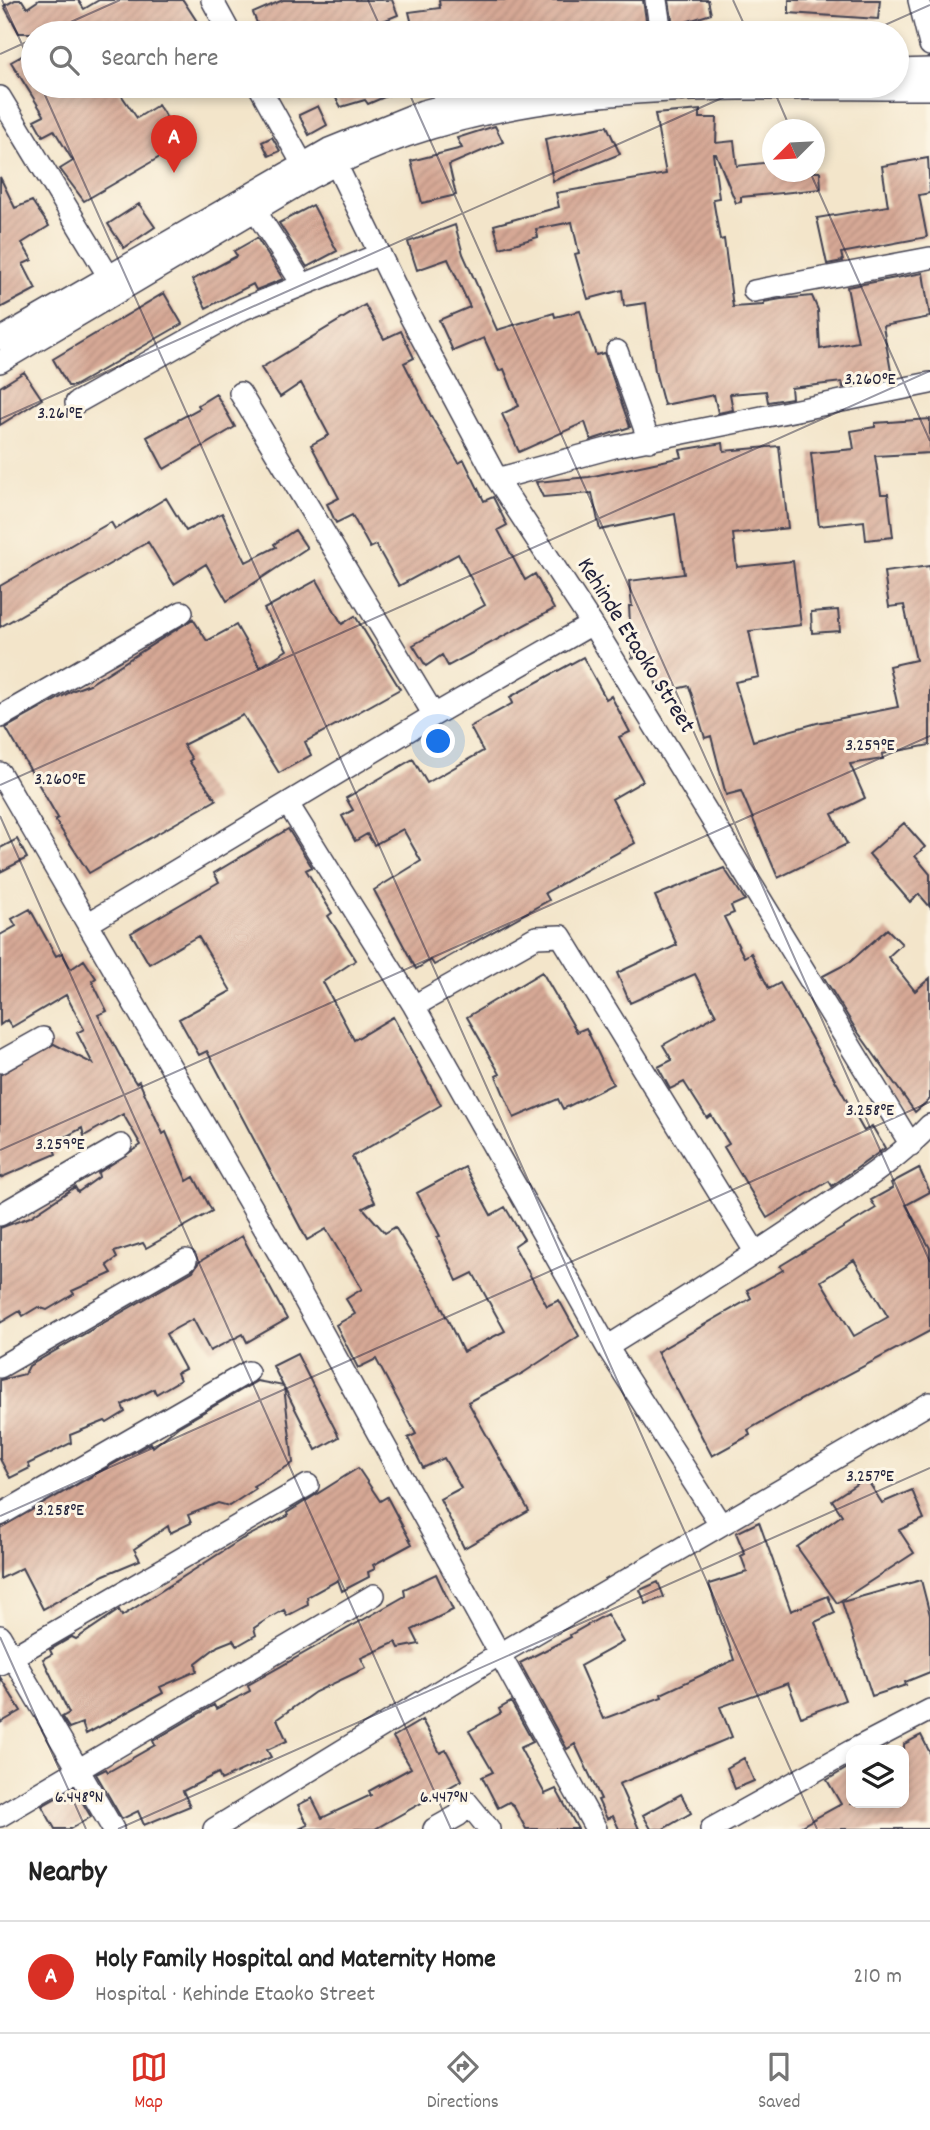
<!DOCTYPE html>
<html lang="en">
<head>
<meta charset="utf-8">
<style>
  :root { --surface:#fff; --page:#f2f2f2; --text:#222; --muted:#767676; --line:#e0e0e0; --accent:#d93025 }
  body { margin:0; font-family:Dekko,sans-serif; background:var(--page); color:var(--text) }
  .controls { position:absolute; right:21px; bottom:21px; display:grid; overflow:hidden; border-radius:14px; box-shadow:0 4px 10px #0003 }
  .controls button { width:63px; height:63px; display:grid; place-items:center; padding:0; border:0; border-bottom:2px solid var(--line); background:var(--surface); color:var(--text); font:35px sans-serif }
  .compass { position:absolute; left:762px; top:119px; width:63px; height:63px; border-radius:50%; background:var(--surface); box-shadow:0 4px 10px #0003; rotate:246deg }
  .you { position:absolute; left:439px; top:742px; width:24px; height:24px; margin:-18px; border:5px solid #fff; border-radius:50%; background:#1a73e8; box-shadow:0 0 0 10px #1a73e833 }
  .badge { display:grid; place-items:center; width:46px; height:46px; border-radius:50%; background:var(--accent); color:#fff; font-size:23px; font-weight:700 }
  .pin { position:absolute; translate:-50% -58px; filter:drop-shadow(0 2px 4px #0008) }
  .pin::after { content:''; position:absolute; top:37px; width:24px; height:21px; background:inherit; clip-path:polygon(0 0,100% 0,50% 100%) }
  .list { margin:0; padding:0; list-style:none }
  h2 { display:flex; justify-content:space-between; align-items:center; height:91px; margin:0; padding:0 28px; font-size:30px }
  h2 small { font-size:23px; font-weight:400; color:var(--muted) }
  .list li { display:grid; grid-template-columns:46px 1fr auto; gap:21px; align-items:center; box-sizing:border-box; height:112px; padding:0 28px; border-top:2px solid var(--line) }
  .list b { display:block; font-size:26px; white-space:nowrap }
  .list p { margin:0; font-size:23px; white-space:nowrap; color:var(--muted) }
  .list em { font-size:23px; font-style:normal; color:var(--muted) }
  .icon { flex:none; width:38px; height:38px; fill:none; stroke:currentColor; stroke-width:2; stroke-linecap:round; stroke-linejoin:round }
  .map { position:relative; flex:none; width:930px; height:1829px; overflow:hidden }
  .search { position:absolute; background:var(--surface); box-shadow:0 4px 10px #0003; left:21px; right:21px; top:21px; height:77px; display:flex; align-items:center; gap:18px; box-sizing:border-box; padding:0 24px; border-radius:38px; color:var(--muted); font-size:26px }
  .sheet { height:203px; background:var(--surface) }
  nav { display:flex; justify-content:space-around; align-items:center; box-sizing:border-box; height:98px; border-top:2px solid var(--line); background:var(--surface); font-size:19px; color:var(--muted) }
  nav a { display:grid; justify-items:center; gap:4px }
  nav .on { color:var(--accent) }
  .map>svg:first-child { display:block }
  .building { fill:url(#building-hatch); fill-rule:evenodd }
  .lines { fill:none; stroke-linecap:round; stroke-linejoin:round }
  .minor-casing { stroke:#413f50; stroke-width:24 }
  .minor { stroke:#fff; stroke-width:21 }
  .ticks { fill:none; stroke:#22223b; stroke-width:2; stroke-opacity:0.45 }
  .labels { text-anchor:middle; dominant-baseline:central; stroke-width:6; stroke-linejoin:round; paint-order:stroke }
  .street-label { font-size:24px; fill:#22223b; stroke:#fcf5e5 }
  .ticks-label { font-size:18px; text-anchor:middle; fill:#22223b; stroke:#fcf5e5; stroke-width:6; stroke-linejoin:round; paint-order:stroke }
</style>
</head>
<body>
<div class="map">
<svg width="930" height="1829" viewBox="0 0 930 1829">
  <defs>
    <pattern id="building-hatch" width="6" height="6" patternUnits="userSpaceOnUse" patternTransform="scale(1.75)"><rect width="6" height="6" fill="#d6a895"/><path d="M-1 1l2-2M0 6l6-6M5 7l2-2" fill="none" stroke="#b79081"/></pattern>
  </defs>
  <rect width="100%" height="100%" fill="#fcf5e5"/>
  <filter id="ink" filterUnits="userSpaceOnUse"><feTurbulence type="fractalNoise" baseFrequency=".0143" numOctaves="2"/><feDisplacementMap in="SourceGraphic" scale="14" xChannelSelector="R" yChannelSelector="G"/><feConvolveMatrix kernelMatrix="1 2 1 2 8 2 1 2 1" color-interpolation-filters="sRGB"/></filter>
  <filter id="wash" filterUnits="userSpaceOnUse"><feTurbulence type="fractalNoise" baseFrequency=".00686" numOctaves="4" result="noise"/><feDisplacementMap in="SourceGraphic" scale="28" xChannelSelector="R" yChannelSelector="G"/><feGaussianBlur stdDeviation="1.57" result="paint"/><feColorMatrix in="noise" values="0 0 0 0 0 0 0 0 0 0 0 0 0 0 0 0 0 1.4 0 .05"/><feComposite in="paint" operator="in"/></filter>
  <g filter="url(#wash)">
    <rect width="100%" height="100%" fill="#f3e5ca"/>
    <g id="blocks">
      <!-- building -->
      <path class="building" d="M15 0H22L27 8 39 0H78L84 9 99 0H183L198 23 182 33H19L4 6Z
        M283 0H392L398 15 353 33H261L253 13Z
        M439 0H643L648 33H414L409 12 440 8Z
        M669 0H708L711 14 673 26Z
        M789 0H880L878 19 789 13Z
        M27 53 33 63V86H115L137 118 158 105 184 143 84 201 60 169 73 161 54 130 43 136 34 120 44 115 11 62Z
        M329 86H410L368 104 365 100 341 107Z
        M318 106 327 125 309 135 299 115Z
        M700 110V118H717L716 143 734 141 737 166 773 162V172H820L821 189 741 197V202L736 203 716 154H713L719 198 713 199 720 240 724 239 733 307 764 305V302L781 299 812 296 818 310 820 349 858 342 847 287 923 273 930 317 883 326 892 377 843 387 842 382 791 388 792 398 768 402 766 391 730 394 733 410 718 413 714 395 664 405 655 371 646 303 624 306 622 290 588 299 575 254 579 253 572 222 536 229 538 237 500 248 494 225 559 207 556 193 666 174 655 114Z
        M495 126 503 142 449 165 456 195 422 203 411 161 462 148 457 138Z
        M607 126 620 154 553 181 545 139Z
        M272 137 280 151 269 156 262 142Z
        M928 158 930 193 919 195 927 237 841 253 843 261 827 264 817 218 888 206 882 166Z
        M0 177 15 208 32 201 49 226 22 243 32 260 23 264 36 289 0 308Z
        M139 204 155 227 124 248 108 224Z
        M313 205 337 251 307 267 279 223Z
        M455 225 463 254 497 330 554 313 555 317 580 311 596 355 604 353 630 427 591 440 585 422 519 452 502 414 519 406 504 369 499 371 484 338 453 351 439 320 470 307 448 259 417 270 408 242Z
        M257 238 283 279 256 290 253 284 206 308 192 280 237 256 234 251Z
        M164 293 182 324 74 386H68L53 359Z
        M365 305 384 339 401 331 414 358 404 363 432 418 459 463 464 460 484 501 493 497 507 525 498 530 525 580 535 574 554 609 448 666 442 655 426 666 413 645 485 605 458 554 399 586 376 545 370 548 352 515 336 523 327 504 339 498 311 445 329 435 301 383 280 397 261 368Z
        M24 372 42 399 0 425V387Z
        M216 394 235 427 164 469 147 437 200 408 198 405Z
        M930 419V453L875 456 881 494H888L893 537 866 540 864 521 819 526 811 453 854 449 851 431 875 427V423Z
        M723 443 724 451 779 446 788 528 733 534 737 567 793 561 801 625 749 631 759 677 735 682 753 741 817 723 898 707 889 666 916 660 904 605 889 607 884 572 930 566V745L882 754 883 759 850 764 865 798 832 814 847 844 778 878 741 791 726 795 711 736 705 738 689 686 658 693 650 656 632 658 629 606H632L629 581 684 574 675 514 600 530 592 493 543 497 536 482 589 477 682 457 680 450Z
        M166 498 186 531 222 513 246 562 276 547 274 544 295 530 307 548 227 601 206 564 174 584 148 542 0 627V586L111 522 115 529Z
        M317 580 342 624 355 616 400 689 305 742 311 755 279 773 243 715 183 745 192 759 189 761 216 800 89 873 55 820 58 818 6 728 74 690 90 684 193 619 207 641 236 625 260 667 287 650 264 609Z
        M838 610 840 631 812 633 811 612Z
        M583 657 606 699 611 696 630 732 619 737 643 781 612 799 635 843 545 893 549 900 434 965 431 960 416 969 374 890 421 861 403 829 374 845 367 834 355 841 342 816 353 810 346 798 413 759 427 783 483 751 470 727 513 703 510 697Z
        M904 823 925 847 915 856 930 874V907L919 894 910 902 869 854Z
        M288 829 312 867 306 870 332 913 328 916 356 960 323 982 354 1040 393 1017 441 1105 352 1157 375 1202 363 1208 385 1233 395 1227 433 1289 463 1352 505 1331 473 1273 457 1281 437 1237 440 1236 417 1193 465 1167 491 1215 505 1207 524 1239 514 1246 547 1306 559 1300 579 1336 523 1373 468 1402 529 1511 464 1548 440 1499 461 1488 444 1458 423 1468 408 1438 416 1434 376 1359 358 1368 336 1325 355 1314 346 1299 362 1289 326 1229 307 1240 207 1051 199 1055 179 1019 231 991 198 936 149 964 131 933 219 882 214 873Z
        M17 839 27 858 0 872V848Z
        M724 868 745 900 731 906 734 913 724 917 744 957 751 953 769 989 780 983 864 1131 872 1126 885 1148 832 1186 829 1181 767 1218 724 1147 729 1144 711 1115 707 1118 684 1082 670 1089 658 1067 672 1060 663 1045 716 1015 695 974 630 1003 617 973 677 945 655 896Z
        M30 909 56 956 62 953 71 969 84 960 96 978 92 981 107 1011 98 1015 127 1069 136 1083 139 1081 163 1134 166 1132 187 1181 194 1177 212 1211 146 1248 143 1243 114 1252 117 1258 107 1265 112 1273 72 1291 74 1294 47 1310 38 1307 23 1316 20 1311 0 1323V1228L30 1217 75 1187 78 1192 99 1177 98 1173 141 1145 123 1114 84 1136 82 1128 52 1144 56 1154 0 1178V1075L54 1044 93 1064 77 1033 84 1029 66 995 12 1027 7 1020 0 1025V935L16 926 12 919Z
        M887 929 902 944 888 957 915 991 930 978V1099L915 1112 855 1028 823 976 850 962Z
        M542 972 577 1032 586 1028 613 1084 563 1109 558 1099 514 1118 496 1076 500 1074 467 1017Z
        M919 1168 930 1192 906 1205 930 1248V1331L800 1400 748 1430 750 1435 712 1456 657 1352 751 1298 747 1290 783 1270 780 1266 876 1208 871 1200 893 1188 891 1183ZM854 1260 888 1317 854 1336 821 1281Z
        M242 1236 287 1319 247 1342 243 1334 210 1351 193 1319 166 1334 185 1369 177 1373 180 1380 156 1394 154 1389 122 1405 125 1412 107 1423 105 1421 70 1435 71 1443 28 1464 30 1468 10 1478 0 1459V1380L25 1374 29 1366 193 1271 199 1262Z
        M297 1354 339 1437 316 1450 284 1387 293 1463 253 1486 255 1489 229 1506 218 1503 188 1515 191 1523 170 1533 168 1526 134 1549 140 1560 104 1575 43 1609 22 1568 0 1579V1528L151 1443 153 1447 178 1427 257 1381 283 1386 273 1366Z
        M358 1468 380 1501 387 1497 412 1544 373 1565 375 1569 368 1572 369 1577 342 1591 338 1580 307 1597 308 1605 287 1616 284 1610 266 1620 254 1628 256 1635 237 1646 233 1640 218 1646 196 1663 197 1671 160 1687 163 1693 86 1734 82 1723 69 1728 62 1717 69 1713 43 1659 52 1654 50 1650 72 1637 76 1639 119 1610 122 1616 242 1539 288 1516 287 1513Z
        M866 1478 882 1503 912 1490 924 1519 899 1530 914 1553 837 1603 797 1547 842 1515 832 1500Z
        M759 1522 791 1611 828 1596 835 1613 815 1622 845 1700 801 1717 788 1683 720 1707 732 1737 619 1784 639 1829H619L613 1816 607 1819 598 1800 601 1799 575 1744 567 1749 520 1663 571 1637 570 1635 607 1614 623 1642 580 1666 603 1719 662 1697 661 1694 734 1660 709 1584 747 1572 741 1556 745 1554 736 1533Z
        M436 1574 453 1610 412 1630 419 1644 399 1648 396 1642 361 1658 366 1668 315 1692 277 1719 287 1741 267 1750 271 1757 221 1780 218 1773 183 1791 190 1806 144 1825 138 1811 122 1819 96 1774 106 1769 108 1772 155 1745 153 1741 214 1705 216 1709 250 1691 248 1685 405 1596 404 1589Z
        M921 1580 930 1615V1672L905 1682 906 1685 872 1696 842 1602Z
        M658 1582 664 1597 646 1604 640 1590Z
        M0 1677 21 1711 0 1723Z
        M511 1702 533 1742 520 1748 545 1794 556 1789 578 1829H526L513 1805 509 1802 498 1808 482 1777 493 1772 469 1731 501 1713 499 1709Z
        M422 1720 440 1753 446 1750 462 1780 375 1829H299L308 1825 298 1805 312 1798 322 1818 371 1795 369 1791 411 1768 393 1737Z
        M921 1735 930 1753V1829H796L841 1804 827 1780 851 1766V1803H904V1744Z
        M744 1758 754 1781 735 1789 727 1768Z
        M74 1788 91 1817 70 1829H55L42 1806Z
        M681 1794 691 1813 663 1829H651L643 1815Z"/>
    </g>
  </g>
  <g filter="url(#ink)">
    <use href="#blocks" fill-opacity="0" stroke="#413f50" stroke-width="2"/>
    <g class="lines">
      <!-- minor casing -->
      <g class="minor-casing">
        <path id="minor" d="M212 0 230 33
          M656 0 661 33
          M919 0 930 45
          M897 70 930 69
          M259 86 302 163
          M0 97 109 277
          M336 164 410 316 497 479 592 624 911 1145
          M249 201 303 285
          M754 291 930 258
          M0 339 329 149 423 111 481 96 540 86
          M617 351 649 441
          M0 362 310 178C501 74 720 90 930 89
          M240 393 434 715
          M76 403 243 309 380 254
          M497 479 614 447 930 383
          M0 717 182 612
          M0 773 278 1252 596 1829
          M288 804 414 1006 607 1347 721 1525
          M89 923 434 715 592 624
          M414 1006 536 937 561 936 756 1253
          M0 1062 43 1038
          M0 1215 121 1145
          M607 1347C679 1302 750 1258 820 1210 858 1184 898 1159 930 1125
          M0 1367 186 1260
          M0 1515 248 1372
          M0 1636 113 1829
          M0 1664 308 1485
          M853 1750 930 1710
          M0 1816 374 1595
          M214 1829 500 1654 930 1403
          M434 1829 459 1815 466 1801 489 1829
          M711 1829 851 1751"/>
      </g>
      <!-- minor -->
      <use href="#minor" class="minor"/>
    </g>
  </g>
  <!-- ticks -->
  <path class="ticks" d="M2 0 33 69M368 0 383 33M733 0 748 33M46 33 120 0M867 33 930 5M0 54 33 39M41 86 817 1829M406 86 930 1262M772 86 791 130M810 172 930 441M0 419 749 86M0 785 930 371M0 816 451 1829M0 1150 930 736M0 1516 930 1102M0 1637 86 1829M118 1829 930 1468"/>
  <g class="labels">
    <!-- street labels -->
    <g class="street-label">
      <text transform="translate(635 646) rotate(58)">Kehinde Etaoko Street</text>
    </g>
  </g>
  <g class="ticks-label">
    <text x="870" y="384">3.260°E</text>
    <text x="60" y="418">3.261°E</text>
    <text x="870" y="750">3.259°E</text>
    <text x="60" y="784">3.260°E</text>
    <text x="870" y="1115">3.258°E</text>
    <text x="60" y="1149">3.259°E</text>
    <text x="870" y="1481">3.257°E</text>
    <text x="60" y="1515">3.258°E</text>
    <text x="79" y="1802">6.448°N</text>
    <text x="444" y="1802">6.447°N</text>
  </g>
</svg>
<div class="controls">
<button><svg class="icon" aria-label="layers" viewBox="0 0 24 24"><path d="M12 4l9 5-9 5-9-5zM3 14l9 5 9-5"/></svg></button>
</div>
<svg class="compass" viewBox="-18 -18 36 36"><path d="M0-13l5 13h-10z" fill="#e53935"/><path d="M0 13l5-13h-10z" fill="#767676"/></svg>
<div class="you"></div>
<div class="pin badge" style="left:174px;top:173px">A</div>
<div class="search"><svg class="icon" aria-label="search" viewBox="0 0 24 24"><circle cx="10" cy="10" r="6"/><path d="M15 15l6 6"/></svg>Search here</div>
</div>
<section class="sheet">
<h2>Nearby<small></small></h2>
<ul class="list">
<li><span class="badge">A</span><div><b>Holy Family Hospital and Maternity Home</b><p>Hospital · Kehinde Etaoko Street</p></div><em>210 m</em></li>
</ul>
</section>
<nav>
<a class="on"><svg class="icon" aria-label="map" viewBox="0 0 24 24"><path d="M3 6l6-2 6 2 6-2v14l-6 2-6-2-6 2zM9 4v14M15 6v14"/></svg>Map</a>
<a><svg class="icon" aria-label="directions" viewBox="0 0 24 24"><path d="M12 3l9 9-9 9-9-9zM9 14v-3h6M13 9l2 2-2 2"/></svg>Directions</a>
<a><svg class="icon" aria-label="saved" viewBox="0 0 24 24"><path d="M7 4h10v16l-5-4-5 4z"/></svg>Saved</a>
</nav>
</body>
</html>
